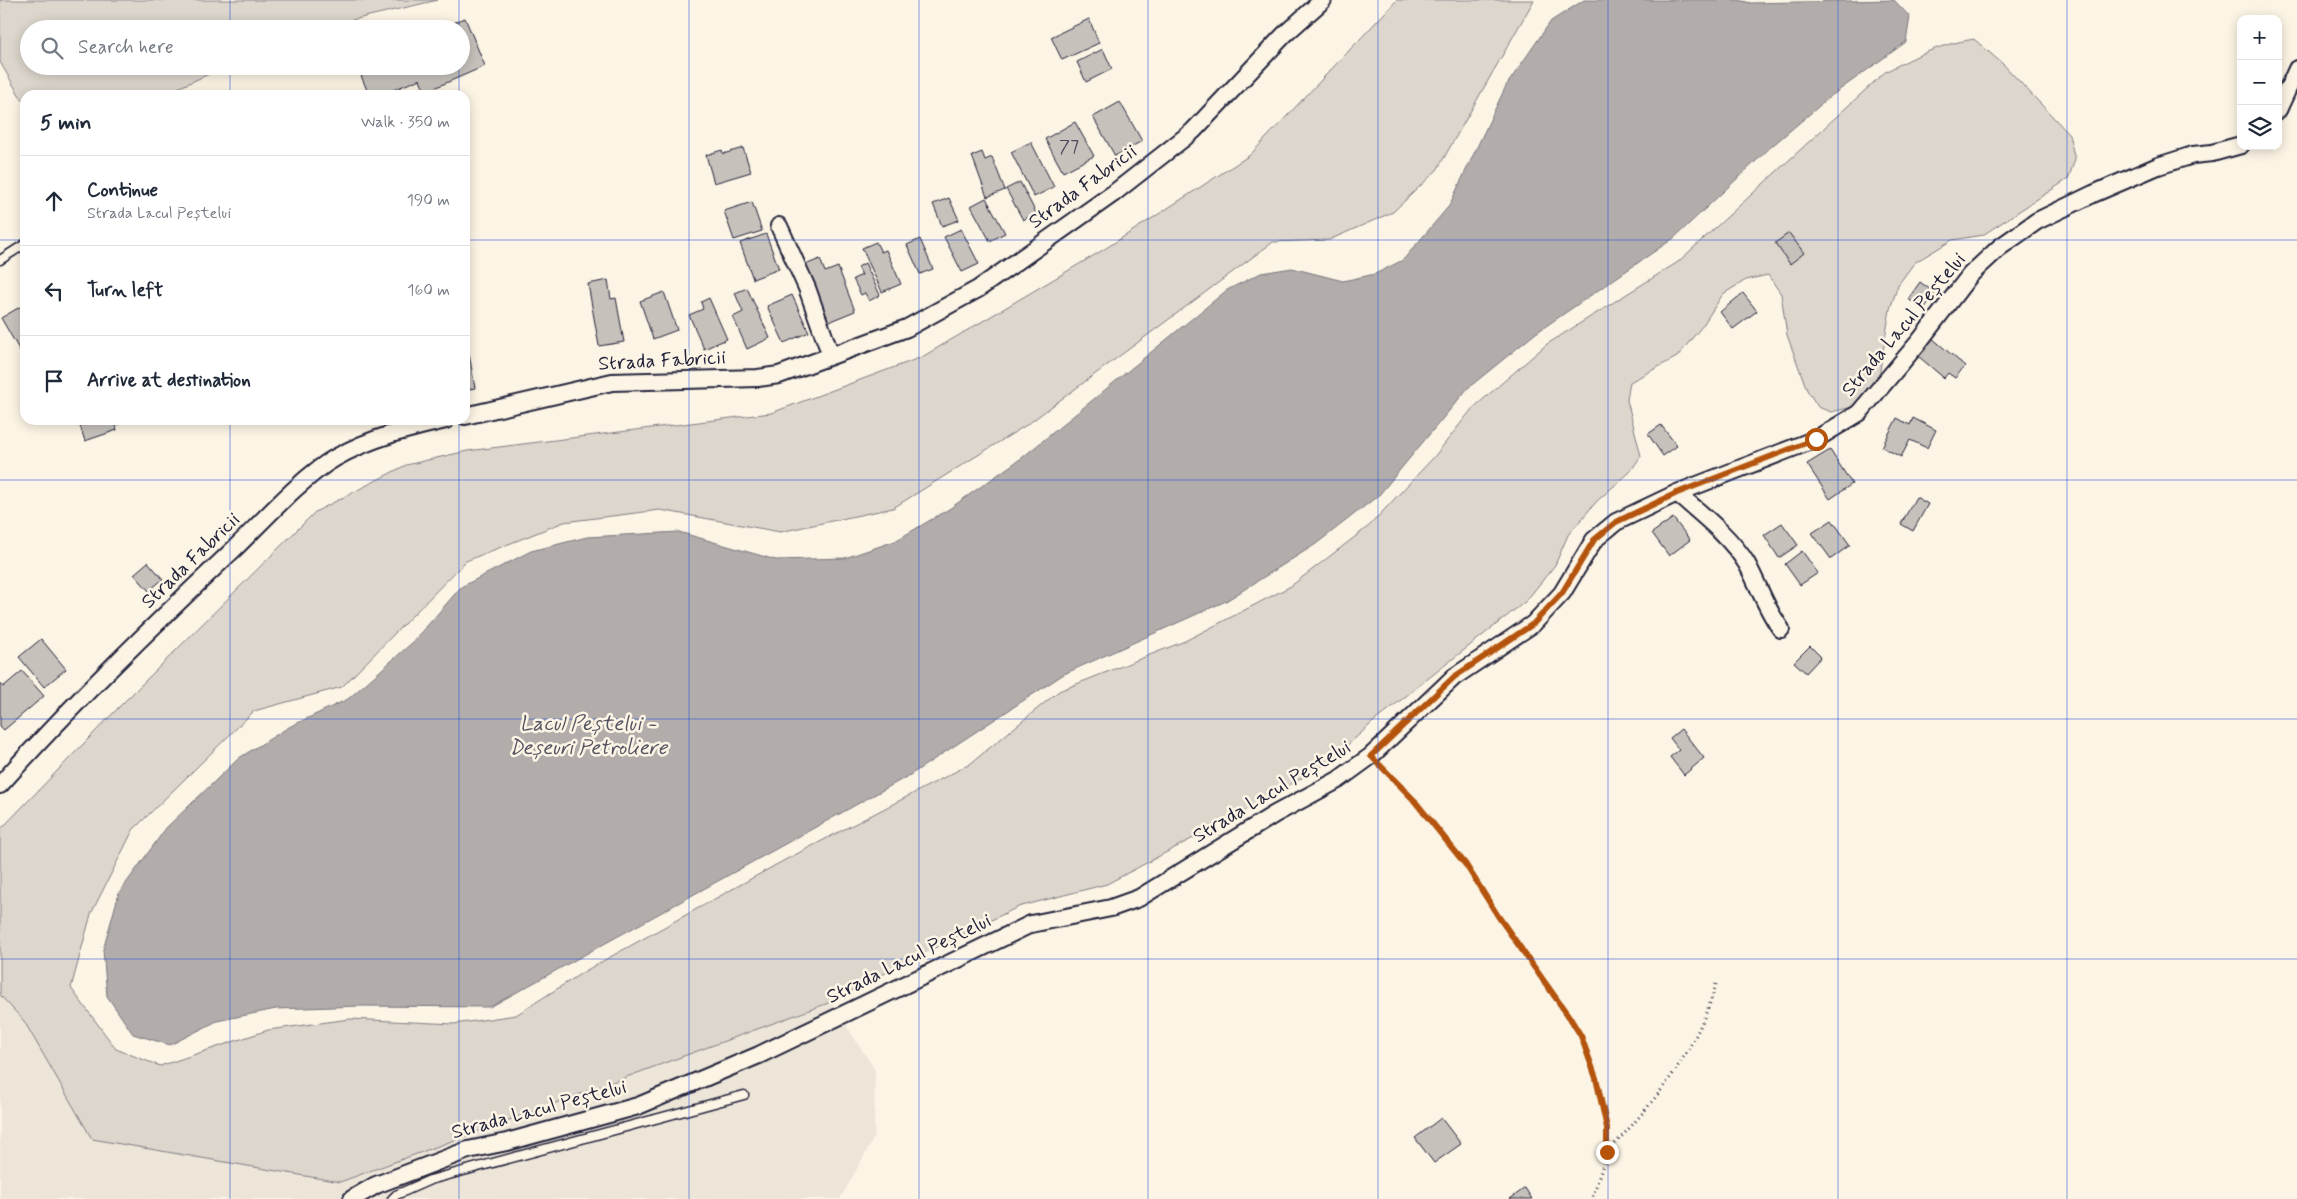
<!DOCTYPE html>
<html lang="en">
<head>
<meta charset="utf-8">
<style>
  :root { --surface:#fff; --page:#f6f6f7; --text:#1f2937; --muted:#747a83; --line:#e0e1e3 }
  body { margin:0; font-family:Mynerve,sans-serif; background:var(--page); color:var(--text) }
  .controls { position:absolute; right:15px; top:15px; display:grid; overflow:hidden; border-radius:10px; box-shadow:0 2px 12px #0003 }
  .controls button { width:45px; height:45px; display:grid; place-items:center; padding:0; border:0; border-bottom:1px solid var(--line); background:var(--surface); color:var(--text); font:25px sans-serif }
  .stop { position:absolute; width:15px; height:15px; margin:-11px; border:4px solid #b45309; border-radius:50%; background:#fff }
  .stop.end { background:#b45309; border-color:#fff; box-shadow:0 1px 5px #0008 }
  .list { margin:0; padding:0; list-style:none }
  h2 { display:flex; justify-content:space-between; align-items:center; height:65px; margin:0; padding:0 20px; font-size:21px }
  h2 small { font-size:16px; font-weight:400; color:var(--muted) }
  .list li { display:grid; grid-template-columns:32px 1fr auto; gap:15px; align-items:center; box-sizing:border-box; height:90px; padding:0 20px; border-top:1px solid var(--line) }
  .list b { display:block; font-size:19px; white-space:nowrap }
  .list p { margin:0; font-size:16px; white-space:nowrap; color:var(--muted) }
  .list em { font-size:16px; font-style:normal; color:var(--muted) }
  .icon { flex:none; width:28px; height:28px; fill:none; stroke:currentColor; stroke-width:2; stroke-linecap:round; stroke-linejoin:round }
  .map { position:relative; flex:none; width:2297px; height:1199px; overflow:hidden }
  .search { position:absolute; background:var(--surface); box-shadow:0 2px 12px #0003; left:20px; top:20px; width:450px; height:55px; display:flex; align-items:center; gap:12px; box-sizing:border-box; padding:0 18px; border-radius:28px; color:var(--muted); font-size:19px }
  .panel { position:absolute; background:var(--surface); box-shadow:0 2px 12px #0003; left:20px; top:90px; width:450px; height:335px; border-radius:15px }
  .map>svg:first-child { display:block }
  .built { fill:#ece5d8 }
  .green { fill:#dcd6cc; stroke:#7f7c84 }
  .water { fill:#b2adab; stroke:#78757e }
  .building { fill:#c6c1bb; stroke:#22223b }
  .lines { fill:none; stroke-linecap:round; stroke-linejoin:round }
  .service-casing { stroke:#22223b; stroke-width:11 }
  .minor-casing { stroke:#22223b; stroke-width:20 }
  .path { stroke:#22223b; stroke-width:3; stroke-dasharray:1 4; stroke-linecap:butt }
  .service { stroke:#fcf5e5; stroke-width:8 }
  .minor { stroke:#fcf5e5; stroke-width:16 }
  .route { stroke:#b45309; stroke-width:6 }
  .grid { fill:none; stroke:#1d4ed8; stroke-width:1; stroke-opacity:0.55 }
  .labels { text-anchor:middle; dominant-baseline:central; stroke-width:5; stroke-linejoin:round; paint-order:stroke }
  .number-label { font-size:18px; fill:#4b4a5b }
  .street-label { font-size:20px; fill:#22223b; stroke:#fcf5e5 }
  .water-label { font-size:21px; font-style:italic; fill:#545362; stroke:#fcf5e5 }
</style>
</head>
<body>
<div class="map">
<svg width="2297" height="1199" viewBox="0 0 2297 1199">
  <rect width="100%" height="100%" fill="#fcf5e5"/>
  <filter id="ink" filterUnits="userSpaceOnUse"><feTurbulence type="fractalNoise" baseFrequency=".02" numOctaves="2"/><feDisplacementMap in="SourceGraphic" scale="10" xChannelSelector="R" yChannelSelector="G"/><feConvolveMatrix kernelMatrix="1 2 1 2 8 2 1 2 1" color-interpolation-filters="sRGB"/></filter>
  <g filter="url(#ink)">
    <!-- built -->
    <path class="built" d="M0 995 24 1021 92 1139 340 1182 831 1002 875 1070 874 1138 840 1199H0Z"/>
    <!-- green -->
    <path class="green" d="M0 0H438L313 29H29V66H227L162 95H25V105L0 62Z
      M1397 0H1534L1437 170 1393 212 1329 240 1273 242 1028 424 893 508 780 532 660 510 564 522 466 561 342 687 254 711 133 830 91 914 71 988 116 1049 160 1066 268 1030 350 1019 454 1024 516 1015 585 971 783 861 970 764 1059 691 1185 641 1291 586 1369 526 1434 457 1472 409 1547 344 1678 262 1885 72C1918 55 1937 45 1974 39L2004 65 2069 134 2075 160 2068 179 1983 235 1952 240 1914 263 1898 285 1890 309 1879 376 1853 407 1831 412 1818 407 1807 390 1787 335 1781 294 1768 275 1746 280 1723 294 1703 325 1677 357 1630 382 1627 400 1641 456 1630 472 1597 501 1568 535 1555 565 1526 601 1372 723 1329 762 1259 803 1107 884 1018 907 914 958 831 1002 340 1182 92 1139 24 1021 0 995V830L121 705 315 512 406 465 467 451 771 413 922 357 1103 250 1250 155Z"/>
    <!-- water -->
    <path class="water" d="M1584 0H1738L1751 3 1894 0 1910 17 1906 42 1831 96 1772 146 1674 238 1536 333 1468 388 1379 495 1316 544 1226 601 1064 674 910 775 490 1007 361 1006 276 1009 217 1021 170 1045 133 1034 107 996 103 950 119 893 166 828 239 758 289 727 348 699 413 642 461 587 531 551 587 537 679 532 776 560 845 558 895 541 949 509 1023 457 1227 290 1261 273 1292 268 1343 281 1375 274 1403 260 1449 206 1506 86 1551 21Z"/>
    <!-- building -->
    <path class="building" d="M465 18 485 66 425 92 420 79 381 95H369L357 66H461V29H439Z
      M1089 19 1099 43 1062 60 1051 37Z
      M1103 49 1112 69 1086 82 1077 62Z
      M1120 102 1142 141 1115 156 1093 117Z
      M1075 122 1094 156 1063 172 1045 139Z
      M1031 142 1054 187 1034 197 1011 152Z
      M743 148 751 172 714 183 706 155 722 150 723 154Z
      M982 152 985 160 992 157 1005 190 987 197 972 156Z
      M1020 182 1036 213 1023 220 1006 189Z
      M949 198 959 220 942 226 933 204Z
      M986 198 1005 233 990 241 971 206Z
      M752 202 762 231 734 240 724 211Z
      M961 229 979 264 962 272 944 237Z
      M1789 233 1804 253 1790 264 1775 243Z
      M766 234 779 269 753 279 740 243Z
      M920 239 933 269 920 274 907 245Z
      M876 242 881 252 886 250 901 284 882 292 862 248Z
      M820 259 825 272 838 267 855 311 828 322 805 265Z
      M865 263 880 295 869 301 865 293 861 295 853 279 862 275 858 267Z
      M608 280 611 299 616 298 624 342 599 346 588 284Z
      M1920 282 1935 293 1924 309 1908 299Z
      M747 288 770 338 747 349 733 317 743 312 735 293Z
      M664 292 677 330 653 339 640 301Z
      M1743 293 1757 311 1733 329 1720 312Z
      M792 295 809 332 784 343 767 306Z
      M709 298 727 339 704 349 689 315 703 309 701 302Z
      M25 304V349L20 351 1 318Z
      M465 331 475 388 465 390Z
      M1932 338 1965 366 1955 378 1948 373 1944 378 1918 356Z
      M1897 418 1910 425 1913 418 1936 430 1927 448 1910 440 1901 457 1882 447Z
      M78 420H131L116 425 117 430 85 441Z
      M1661 425 1677 446 1663 456 1648 434Z
      M1830 450 1852 484 1830 499 1807 464Z
      M1916 497 1928 504 1913 531 1901 524Z
      M1673 518 1690 540 1669 556 1652 533Z
      M1832 520 1850 545 1831 559 1812 533Z
      M1782 523 1798 545 1779 558 1764 535Z
      M1802 551 1818 573 1800 585 1785 564Z
      M148 562 163 579 149 591 134 574Z
      M41 639 66 669 44 687 19 657Z
      M1810 646 1821 657 1806 673 1794 662Z
      M22 671 44 696 4 730 0 726V683L3 687Z
      M1681 729 1704 758 1684 775 1670 757 1679 750 1670 738Z
      M1441 1118 1461 1144 1434 1163 1415 1138Z
      M1525 1188 1532 1199H1510Z"/>
    <g class="lines">
      <!-- service casing -->
      <g class="service-casing">
        <path id="service" d="M0 260 25 244
          M392 1199 396 1195 430 1180 744 1095"/>
      </g>
      <!-- minor casing -->
      <g class="minor-casing">
        <path id="minor" d="M2278 110 2297 69
          M779 226 807 288 831 356
          M465 416 612 382 758 378 779 375 907 328 978 289 1114 193 1193 131 1285 34 1323 0
          M1677 493C1701 514 1730 536 1747 564 1759 586 1766 609 1781 629
          M0 785C74 702 154 625 234 549 263 521 302 477 335 458 370 438 407 429 446 420
          M352 1199 376 1185 468 1150 507 1142 638 1106 759 1055 1031 924 1111 908 1139 898 1275 814 1338 780 1371 756 1454 677 1533 624 1562 593 1594 540 1616 522 1677 493 1816 439 1859 413 1918 343 1970 275 2000 247 2037 221 2093 194 2158 166 2193 155 2212 153 2241 145"/>
      </g>
      <!-- path -->
      <path class="path" d="M1382 768 1413 799 1466 865 1498 916 1581 1036 1596 1078 1607 1128V1152L1592 1199
        M1608 1151C1655 1102 1697 1051 1716 984"/>
      <!-- service -->
      <use href="#service" class="service"/>
      <!-- minor -->
      <use href="#minor" class="minor"/>
    </g>
  </g>
  <g class="lines" filter="url(#ink)">
    <!-- route -->
    <path class="route" d="M1607 1152V1128L1596 1078 1581 1036 1570 1018 1498 916 1466 865 1413 799 1371 756 1454 677 1533 624 1562 593 1594 540 1616 522 1677 493 1816 439"/>
  </g>
  <!-- grid -->
  <path class="grid" d="M230 0V29M459 0V29M689 0V1199M919 0V1199M1148 0V1199M1378 0V1199M1608 0V1199M1838 0V1199M2067 0V1199M230 66V95M459 66V95M0 240H25M465 240H2297M230 420V1199M459 420V1199M0 480H2297M0 719H2297M0 959H2297"/>
  <g class="labels">
    <!-- number labels -->
    <g class="number-label">
      <text x="1069" y="147">77</text>
    </g>
    <!-- street labels -->
    <g class="street-label">
      <text transform="translate(1083 187) rotate(-36)">Strada Fabricii</text>
      <text transform="translate(1904 325) rotate(-50)">Strada Lacul Peștelui</text>
      <text transform="translate(662 361) rotate(-3)">Strada Fabricii</text>
      <text transform="translate(191 561) rotate(-44)">Strada Fabricii</text>
      <text transform="translate(1272 792) rotate(-31)">Strada Lacul Peștelui</text>
      <text transform="translate(909 959) rotate(-26)">Strada Lacul Peștelui</text>
      <text transform="translate(539 1110) rotate(-15)">Strada Lacul Peștelui</text>
    </g>
    <!-- water labels -->
    <g class="water-label">
      <text x="588" y="724">Lacul Peștelui -<tspan x="588" dy="24">Deșeuri Petroliere</tspan></text>
    </g>
  </g>
</svg>
<div class="controls">
<button>+</button>
<button>−</button>
<button><svg class="icon" aria-label="layers" viewBox="0 0 24 24"><path d="M12 4l9 5-9 5-9-5zM3 14l9 5 9-5"/></svg></button>
</div>
<div class="stop" style="left:1816px;top:439px"></div>
<div class="stop end" style="left:1607px;top:1152px"></div>
<div class="search"><svg class="icon" aria-label="search" viewBox="0 0 24 24"><circle cx="10" cy="10" r="6"/><path d="M15 15l6 6"/></svg>Search here</div>
<section class="panel">
<h2>5 min<small>Walk · 350 m</small></h2>
<ul class="list">
<li><svg class="icon" aria-label="ahead" viewBox="0 0 24 24"><path d="M12 20V5M6 11l6-6 6 6"/></svg><div><b>Continue</b><p>Strada Lacul Peștelui</p></div><em>190 m</em></li>
<li><svg class="icon" aria-label="left" viewBox="0 0 24 24"><path d="M17 20v-9H6M10 6l-5 5 5 5"/></svg><div><b>Turn left</b></div><em>160 m</em></li>
<li><svg class="icon" aria-label="arrive" viewBox="0 0 24 24"><path d="M6 21V4h12l-3 4 3 4H6"/></svg><div><b>Arrive at destination</b></div></li>
</ul>
</section>
</div>
</body>
</html>
